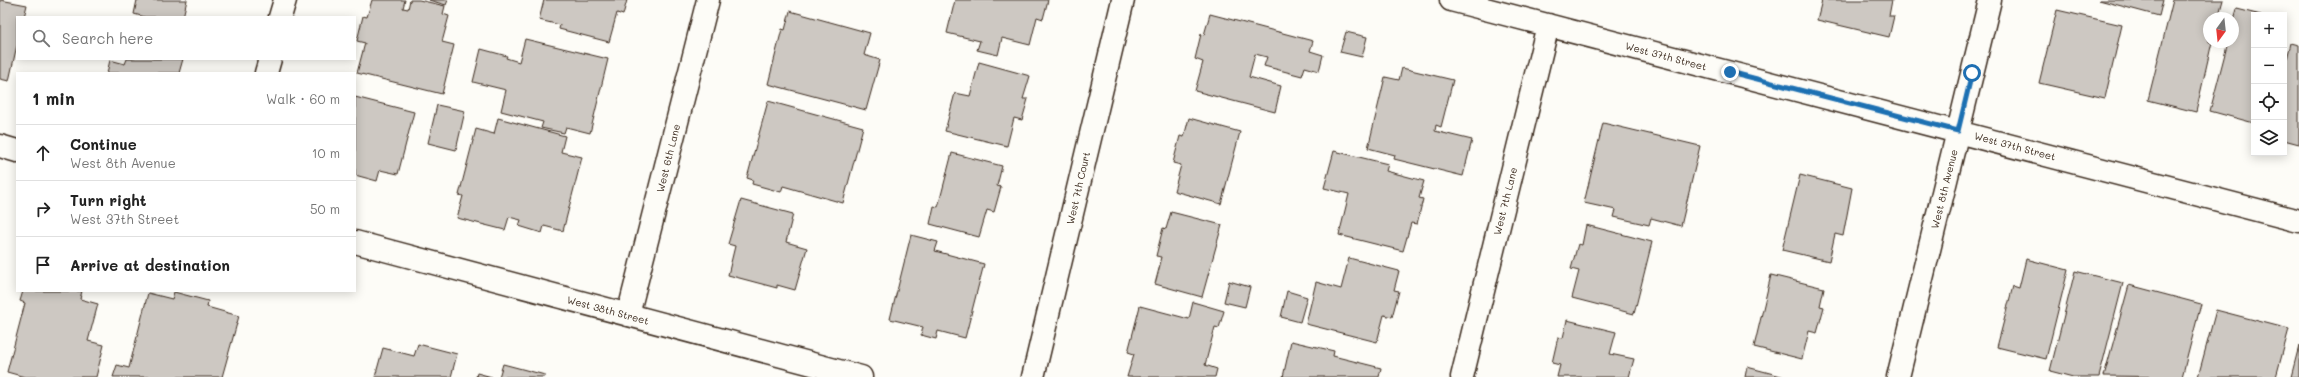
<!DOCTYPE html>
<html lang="en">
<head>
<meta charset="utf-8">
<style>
  :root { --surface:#fff; --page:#f2f2f2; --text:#222; --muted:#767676; --line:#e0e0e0 }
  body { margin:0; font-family:Mali,sans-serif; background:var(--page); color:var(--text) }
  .controls { position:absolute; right:12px; top:12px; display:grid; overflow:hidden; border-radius:0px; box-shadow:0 2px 10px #0003 }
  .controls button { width:36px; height:36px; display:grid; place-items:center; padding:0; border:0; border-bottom:1px solid var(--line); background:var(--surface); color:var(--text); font:20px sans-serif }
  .compass { position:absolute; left:2203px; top:12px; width:36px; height:36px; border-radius:50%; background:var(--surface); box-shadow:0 2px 10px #0003; rotate:195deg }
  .stop { position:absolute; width:12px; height:12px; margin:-9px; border:3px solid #1f6fb2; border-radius:50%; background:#fff }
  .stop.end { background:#1f6fb2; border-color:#fff; box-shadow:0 1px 4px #0008 }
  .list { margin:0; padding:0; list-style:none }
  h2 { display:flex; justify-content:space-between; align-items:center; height:52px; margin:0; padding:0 16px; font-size:17px }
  h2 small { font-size:13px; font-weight:400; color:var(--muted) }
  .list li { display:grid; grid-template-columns:26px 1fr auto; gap:12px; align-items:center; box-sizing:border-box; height:56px; padding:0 16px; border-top:1px solid var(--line) }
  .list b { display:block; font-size:15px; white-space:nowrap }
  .list p { margin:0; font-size:13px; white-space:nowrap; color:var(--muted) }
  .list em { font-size:13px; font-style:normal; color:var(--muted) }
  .icon { flex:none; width:22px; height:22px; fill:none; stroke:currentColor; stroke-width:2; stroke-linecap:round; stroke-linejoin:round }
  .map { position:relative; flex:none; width:2299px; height:377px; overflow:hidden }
  .search { position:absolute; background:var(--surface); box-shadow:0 2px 10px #0003; left:16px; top:16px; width:340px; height:44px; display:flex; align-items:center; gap:10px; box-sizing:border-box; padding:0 14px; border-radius:0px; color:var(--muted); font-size:15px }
  .panel { position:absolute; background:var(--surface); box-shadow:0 2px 10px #0003; left:16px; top:72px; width:340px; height:220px; border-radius:0px }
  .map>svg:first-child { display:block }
  .building { fill:#cdc8c2; stroke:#3b2a1e }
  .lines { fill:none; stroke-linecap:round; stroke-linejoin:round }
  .minor-casing { stroke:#3b2a1e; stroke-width:25 }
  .minor { stroke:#fdfcf7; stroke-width:22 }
  .route { stroke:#1f6fb2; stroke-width:5 }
  .labels { text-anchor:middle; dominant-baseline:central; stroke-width:4; stroke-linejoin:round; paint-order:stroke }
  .street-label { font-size:10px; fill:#3b2a1e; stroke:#fdfcf7 }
</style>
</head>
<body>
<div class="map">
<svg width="2299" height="377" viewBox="0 0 2299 377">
  <rect width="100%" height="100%" fill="#fdfcf7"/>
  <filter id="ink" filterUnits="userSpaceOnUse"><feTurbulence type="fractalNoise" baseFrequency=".025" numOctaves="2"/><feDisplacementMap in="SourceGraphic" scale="8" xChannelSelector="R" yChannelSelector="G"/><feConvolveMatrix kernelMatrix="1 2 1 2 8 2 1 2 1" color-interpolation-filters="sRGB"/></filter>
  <g filter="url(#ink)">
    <!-- building -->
    <path class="building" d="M0 0 27 5 24 17H17V45L9 81 0 79Z
      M137 0H187L183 17H145L134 14Z
      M372 0H405L403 8 408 9 410 0H419L445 6 443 14 449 16 442 42 454 45 442 94 357 73 365 43 357 41 363 16 367 17Z
      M429 0H448L446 5Z
      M544 0H627L623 15 617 13 609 42 559 29 560 25 539 20Z
      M955 0H1048L1043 19 1037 17 1030 45 1002 38 998 55 977 50 980 41 947 33Z
      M1822 0H1892L1889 16H1894L1889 37 1817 20Z
      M2099 0H2163L2159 16Z
      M2173 0H2223L2218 18H2209V42H2212L2196 112 2148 100Z
      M2237 9 2261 15H2254V123L2210 111 2228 42H2233V23Z
      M2057 10 2122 25 2105 98 2039 83Z
      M790 11 870 33 864 55 880 60 866 110 768 84 782 29 785 30Z
      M1210 14 1313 41 1310 51 1323 55 1319 71 1305 67 1302 76 1264 66 1267 57 1255 54 1249 77 1281 86 1275 112 1195 91 1203 62 1195 59 1201 34 1204 35Z
      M1346 32 1367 37 1362 57 1340 52Z
      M525 39 608 59 590 133 566 127 564 133 541 128 543 122 501 111 506 90 473 82 481 49 507 56 506 58 519 62Z
      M2291 43 2299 45V144L2284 140V71Z
      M127 59H183L179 73H107L110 60 125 64Z
      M979 62 1030 76 1023 99H1028L1022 120 1014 118 1007 146 945 131 955 93 970 96Z
      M1402 68 1453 80 1441 127 1436 125 1435 131 1472 140 1463 176 1394 159 1395 155 1368 148 1385 77 1399 80Z
      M355 97 414 112 398 174 380 170 377 181 355 175Z
      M768 101 863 127 843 203 783 186 781 192 752 184 753 180 747 178Z
      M437 105 465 111 456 150 428 143Z
      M498 118 565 136 561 152 582 157 563 231 544 226 542 233 519 226 521 220 509 217 505 230 457 218 463 196 459 195 476 129 494 134Z
      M1189 118 1240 132 1221 204 1174 191 1181 165 1173 163 1180 136 1184 137Z
      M1603 123 1700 146 1681 226 1651 218 1649 225 1614 217 1616 210 1584 203Z
      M1334 151 1388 164 1386 171 1424 181 1419 198 1423 199 1417 224 1411 223 1403 251 1339 235 1349 194 1324 188Z
      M952 153 1002 166 997 186 1001 187 994 212 987 210 979 237 930 224 934 206 938 207Z
      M1800 175 1852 188 1843 236 1835 234 1829 261 1782 250Z
      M741 200 793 214 786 242 807 248 795 290 777 285V288L728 275 735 246 728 244Z
      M1171 212 1222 225 1202 297 1155 284 1162 257 1156 256 1163 228 1166 229Z
      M1586 225 1652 242 1634 314 1572 298 1579 271 1571 269 1578 244 1582 245Z
      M911 235 938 242 935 251 984 264 965 338 938 331 936 339 921 335 923 327 890 319Z
      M1349 258 1399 271 1394 290 1399 291 1392 317 1384 315 1377 342 1306 324 1316 282 1341 289Z
      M2026 259 2068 270 2046 359 1997 347 2013 286 2019 288Z
      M2075 271 2123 283 2099 377H2073L2050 371Z
      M1771 275 1824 288 1820 306 1824 307 1817 333 1809 331 1802 359 1754 347Z
      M1229 281 1250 287 1245 307 1224 302Z
      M2129 285 2201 304 2182 377 2104 376Z
      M23 291H82L80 299 98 304 88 341 104 345 96 377H25L7 372 25 303 20 301Z
      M1287 291 1307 297 1300 322 1281 317Z
      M174 292 208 301 207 307 239 316 222 377H113L117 365 129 368 148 293 172 299Z
      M1193 302 1224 311 1219 328 1215 327 1205 365 1217 369 1215 377H1127L1134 354 1128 352 1140 306 1189 319Z
      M2216 310 2289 329 2276 377H2198Z
      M1567 320 1616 332 1610 354 1634 359 1629 377H1557L1560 365 1552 363 1558 337 1563 338Z
      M1291 341 1334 351 1333 356 1381 368 1379 377H1283Z
      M418 344 457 354 451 377H375L383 348 414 356Z
      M2299 346V377H2291Z
      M503 364 545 375V377H499Z
      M1747 367 1785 377H1745Z
      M477 373 492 377H476Z"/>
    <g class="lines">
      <!-- minor casing -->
      <g class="minor-casing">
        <path id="minor" d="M1451 0 2299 221
          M280 17 285 0
          M266 73 270 59
          M0 146 17 151
          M355 242 861 377
          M628 315 708 0
          M1033 377 1123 0
          M1462 377 1548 25
          M1898 377 1990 0"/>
      </g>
      <!-- minor -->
      <use href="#minor" class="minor"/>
    </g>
  </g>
  <g class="lines" filter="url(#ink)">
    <!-- route -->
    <path class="route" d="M1730 72 1958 131 1972 73"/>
  </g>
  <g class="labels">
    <!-- street labels -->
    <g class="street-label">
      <text transform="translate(1666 56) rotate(15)">West 37th Street</text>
      <text transform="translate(2015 146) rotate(15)">West 37th Street</text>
      <text transform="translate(668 158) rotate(-76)">West 6th Lane</text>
      <text transform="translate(1078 188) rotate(-77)">West 7th Court</text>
      <text transform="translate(1944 189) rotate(-76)">West 8th Avenue</text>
      <text transform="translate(1505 201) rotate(-76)">West 7th Lane</text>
      <text transform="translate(608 310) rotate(15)">West 38th Street</text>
    </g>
  </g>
</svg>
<div class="controls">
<button>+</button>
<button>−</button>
<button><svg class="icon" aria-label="locate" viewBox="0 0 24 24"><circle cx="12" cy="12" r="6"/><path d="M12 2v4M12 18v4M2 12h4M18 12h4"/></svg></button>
<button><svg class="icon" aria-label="layers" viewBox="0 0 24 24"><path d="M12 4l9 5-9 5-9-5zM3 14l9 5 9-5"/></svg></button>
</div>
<svg class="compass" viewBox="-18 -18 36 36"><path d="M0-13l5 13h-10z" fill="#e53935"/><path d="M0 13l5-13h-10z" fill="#767676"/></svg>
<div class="stop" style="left:1972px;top:73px"></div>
<div class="stop end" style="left:1730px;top:72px"></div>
<div class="search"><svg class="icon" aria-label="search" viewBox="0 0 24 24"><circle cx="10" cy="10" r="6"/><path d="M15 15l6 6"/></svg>Search here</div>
<section class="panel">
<h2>1 min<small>Walk · 60 m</small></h2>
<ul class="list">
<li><svg class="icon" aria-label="ahead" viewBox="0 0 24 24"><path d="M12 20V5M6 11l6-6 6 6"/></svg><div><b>Continue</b><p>West 8th Avenue</p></div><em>10 m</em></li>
<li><svg class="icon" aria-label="right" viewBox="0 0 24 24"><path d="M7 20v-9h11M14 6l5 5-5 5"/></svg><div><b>Turn right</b><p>West 37th Street</p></div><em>50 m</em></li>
<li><svg class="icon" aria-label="arrive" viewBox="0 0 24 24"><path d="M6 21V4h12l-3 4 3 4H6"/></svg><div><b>Arrive at destination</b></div></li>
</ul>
</section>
</div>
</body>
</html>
